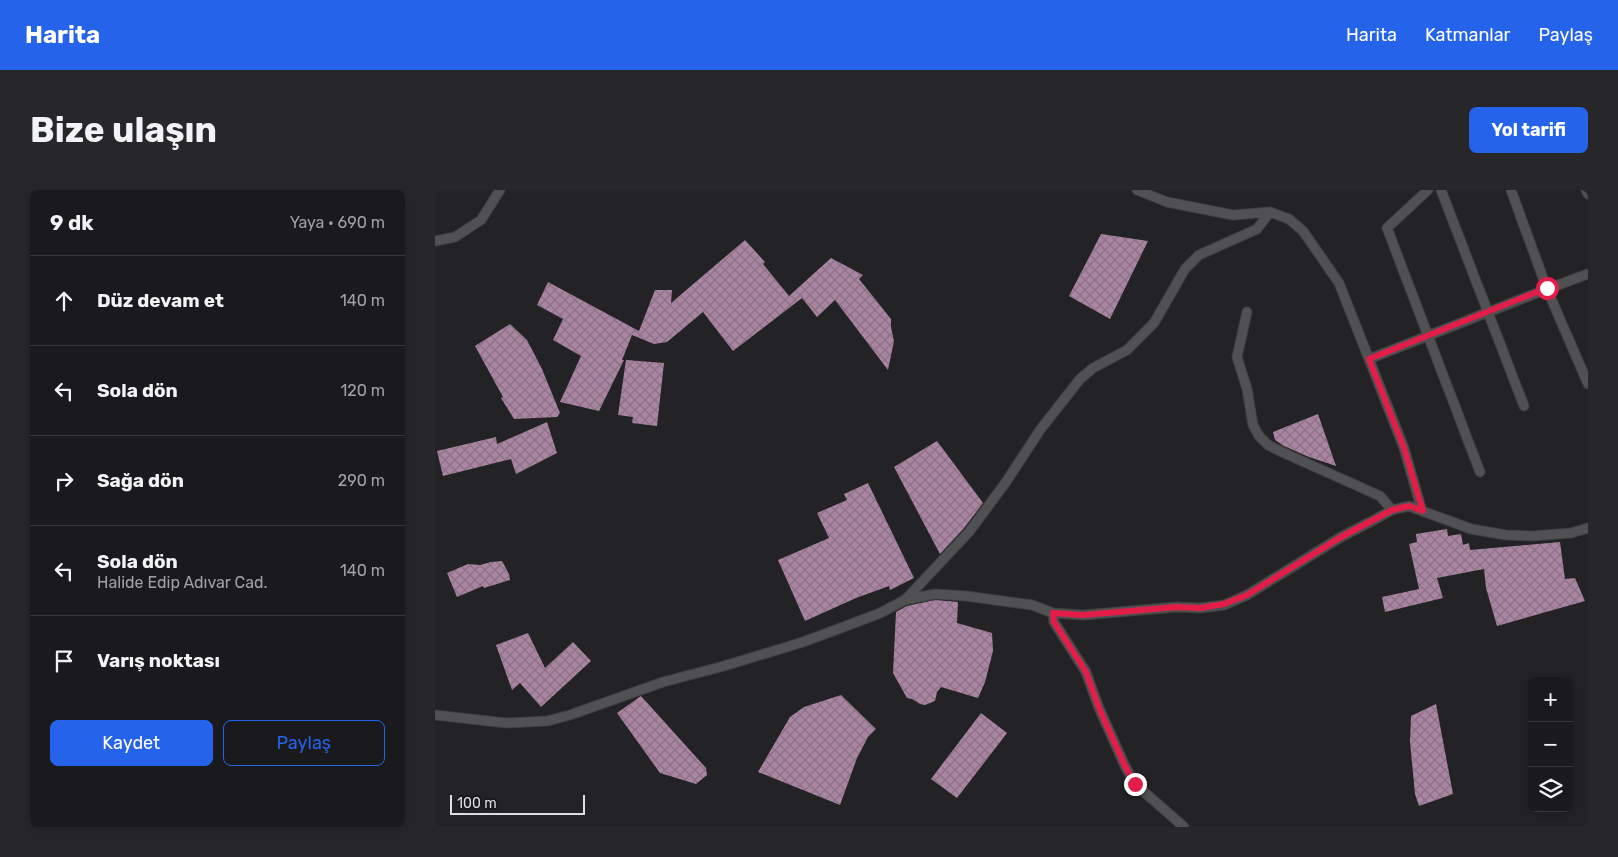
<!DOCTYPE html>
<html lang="tr">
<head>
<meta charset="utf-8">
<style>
  :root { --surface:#1a1a1c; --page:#272729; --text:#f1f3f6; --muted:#9fa1a3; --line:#38383b; --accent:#2563eb }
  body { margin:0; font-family:Rubik,sans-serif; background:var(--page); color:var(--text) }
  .controls { position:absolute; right:15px; bottom:15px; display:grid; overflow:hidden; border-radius:8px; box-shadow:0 2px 12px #0003 }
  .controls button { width:45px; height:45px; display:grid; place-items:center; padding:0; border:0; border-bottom:1px solid var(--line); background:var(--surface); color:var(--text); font:25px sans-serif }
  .scale { position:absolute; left:15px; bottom:12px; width:135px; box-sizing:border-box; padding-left:5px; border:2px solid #dfdee0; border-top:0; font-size:14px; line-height:18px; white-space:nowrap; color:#dfdee0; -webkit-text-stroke:4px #1a191b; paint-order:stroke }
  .stop { position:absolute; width:15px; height:15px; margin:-11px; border:4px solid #e11d48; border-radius:50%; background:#fff }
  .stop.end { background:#e11d48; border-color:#fff; box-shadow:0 1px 5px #0008 }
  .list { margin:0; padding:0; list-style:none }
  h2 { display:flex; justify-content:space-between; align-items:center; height:65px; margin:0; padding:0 20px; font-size:21px }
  h2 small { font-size:16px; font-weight:400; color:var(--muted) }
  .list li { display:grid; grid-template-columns:32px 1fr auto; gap:15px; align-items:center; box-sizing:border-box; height:90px; padding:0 20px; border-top:1px solid var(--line) }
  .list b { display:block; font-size:19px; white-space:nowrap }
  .list p { margin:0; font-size:16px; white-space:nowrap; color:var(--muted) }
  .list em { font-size:16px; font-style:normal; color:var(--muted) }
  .actions { display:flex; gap:10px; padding:15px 20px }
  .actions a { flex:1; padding:11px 0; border:1px solid var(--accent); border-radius:8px; text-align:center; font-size:18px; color:var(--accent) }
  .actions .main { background:var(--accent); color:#fff }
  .icon { flex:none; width:28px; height:28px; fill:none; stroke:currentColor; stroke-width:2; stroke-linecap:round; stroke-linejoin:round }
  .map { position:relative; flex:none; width:1153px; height:637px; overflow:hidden; border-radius:8px }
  header { display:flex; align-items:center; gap:30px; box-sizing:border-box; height:70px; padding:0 25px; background:var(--accent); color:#fff }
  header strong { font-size:24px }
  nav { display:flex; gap:28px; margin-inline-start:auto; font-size:18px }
  .intro { display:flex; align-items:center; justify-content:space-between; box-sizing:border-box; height:120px; padding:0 30px }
  h1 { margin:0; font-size:35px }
  .button { padding:12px 22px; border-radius:8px; background:var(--accent); color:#fff; font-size:18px; font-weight:700 }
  main { display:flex; gap:30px; padding:0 30px }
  aside { flex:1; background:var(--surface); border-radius:8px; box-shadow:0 2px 12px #0003 }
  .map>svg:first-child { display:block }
  .building { fill:url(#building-cross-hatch) }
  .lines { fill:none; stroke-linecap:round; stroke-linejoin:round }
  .minor-casing { stroke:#3f3e40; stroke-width:11 }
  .minor { stroke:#515053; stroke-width:9 }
  .route { stroke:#e11d48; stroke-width:6 }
</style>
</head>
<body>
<header>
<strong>Harita</strong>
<nav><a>Harita</a><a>Katmanlar</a><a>Paylaş</a></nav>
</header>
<div class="intro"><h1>Bize ulaşın</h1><a class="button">Yol tarifi</a></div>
<main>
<aside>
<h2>9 dk<small>Yaya · 690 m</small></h2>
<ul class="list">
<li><svg class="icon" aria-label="ahead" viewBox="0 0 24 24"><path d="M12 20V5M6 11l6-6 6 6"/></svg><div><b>Düz devam et</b></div><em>140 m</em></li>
<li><svg class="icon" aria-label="left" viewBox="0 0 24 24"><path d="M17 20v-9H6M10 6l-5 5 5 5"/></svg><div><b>Sola dön</b></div><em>120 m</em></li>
<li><svg class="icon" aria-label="right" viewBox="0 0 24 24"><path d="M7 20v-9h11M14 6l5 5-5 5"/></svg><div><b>Sağa dön</b></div><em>290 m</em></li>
<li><svg class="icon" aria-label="left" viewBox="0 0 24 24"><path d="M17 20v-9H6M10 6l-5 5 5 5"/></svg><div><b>Sola dön</b><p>Halide Edip Adıvar Cad.</p></div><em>140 m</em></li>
<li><svg class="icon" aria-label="arrive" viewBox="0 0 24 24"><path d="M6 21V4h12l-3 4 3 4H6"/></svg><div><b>Varış noktası</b></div></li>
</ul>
<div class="actions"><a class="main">Kaydet</a><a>Paylaş</a></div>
</aside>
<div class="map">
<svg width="1153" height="637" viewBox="0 0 1153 637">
  <defs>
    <pattern id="building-cross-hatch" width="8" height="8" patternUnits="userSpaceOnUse" patternTransform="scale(1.25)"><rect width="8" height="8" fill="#aa85a2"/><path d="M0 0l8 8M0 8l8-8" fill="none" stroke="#8b7186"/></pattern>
  </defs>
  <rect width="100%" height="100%" fill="#232225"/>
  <!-- building -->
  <path class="building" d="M666 44 713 51 675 129 634 106Z
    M310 50 330 72 328 74 354 106 396 68 428 85 424 89 456 129V137L459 151 453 180 400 110 382 127 367 108 298 161 268 122 232 152 219 154 197 145 187 170H189L164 221 125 212 146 166 118 150 128 129 102 115 113 92 204 141 220 100H237L236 113Z
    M75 134 92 150 107 179 125 223 122 227 79 229 66 208 68 207 40 156Z
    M191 170 229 173 222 236 197 233 198 227 183 225Z
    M883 224 901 276 874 267 849 256 840 250 838 242Z
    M112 232 122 263 81 284 76 269 8 286 2 261 61 247 62 254Z
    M502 251 548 313 529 338 505 364 459 277Z
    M433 293 479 388 455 400 454 396 421 408 370 431 343 370 394 348 382 323 412 310 409 304Z
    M1012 339 1013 346 1026 344 1028 355 1034 353 1035 360 1125 352 1130 389 1140 388 1150 411 1062 436 1051 398 1049 379 1002 388 1008 408 950 422 947 407 984 399 974 354 982 352 981 344Z
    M67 371 74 384 75 390 49 398 48 396 22 407 12 383 33 374 45 375 56 372Z
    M500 410 523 412 522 433 557 443 558 461 550 492 543 508 506 497 502 502 500 511 490 515 485 514 477 509 472 508 458 483 461 422 472 416Z
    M93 443 110 478 138 452 156 471 106 517 85 493 77 500 61 455Z
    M406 505 441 539 433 547 422 568 405 615 323 582 355 527 369 517Z
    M206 506 271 578 272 585 261 594 225 583 182 523Z
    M1001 514 1018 604 984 616 980 604 975 552 976 526Z
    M546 523 572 543 522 608 496 589Z"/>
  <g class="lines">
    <!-- minor casing -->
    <g class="minor-casing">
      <path id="minor" d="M702 0 732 12 798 25 835 22 854 29 868 41 904 93 969 258 987 321
        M993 0 952 38 1045 282
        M1006 0 1089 216
        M1076 0 1112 99 1153 194
        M1151 0 1153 4
        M0 51 20 47 46 30 65 0
        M812 122 802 167 812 199 818 235 824 246 833 255 849 263 945 306 957 320
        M934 169 1112 99 1153 84
        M471 409 534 342 571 292 605 240 645 189 658 178 692 160 719 133 750 79 764 65 822 39 835 22
        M618 423 619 432 651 482 664 518 690 576 700 594 749 637
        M0 525 71 533 112 531 135 525 228 492 289 476 368 452 443 424 470 410 500 404 531 406 597 415 618 423 648 425 742 417 765 418 789 415 812 405 906 347 937 331 957 320 974 316 1036 339 1071 345 1097 346 1136 343 1153 338"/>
    </g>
    <!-- minor -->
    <use href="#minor" class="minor"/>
  </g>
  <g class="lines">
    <!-- route -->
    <path class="route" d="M700 594 690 576 664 518 651 482 619 432 618 423 648 425 742 417 765 418 789 414 812 405 906 347 957 320 974 316 988 321 969 258 934 169 1112 98"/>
  </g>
</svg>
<div class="controls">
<button>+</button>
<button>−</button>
<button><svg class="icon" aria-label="layers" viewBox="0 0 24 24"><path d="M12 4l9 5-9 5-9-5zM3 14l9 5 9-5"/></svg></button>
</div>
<div class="scale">100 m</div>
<div class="stop" style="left:1112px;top:98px"></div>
<div class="stop end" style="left:700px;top:594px"></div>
</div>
</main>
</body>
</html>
